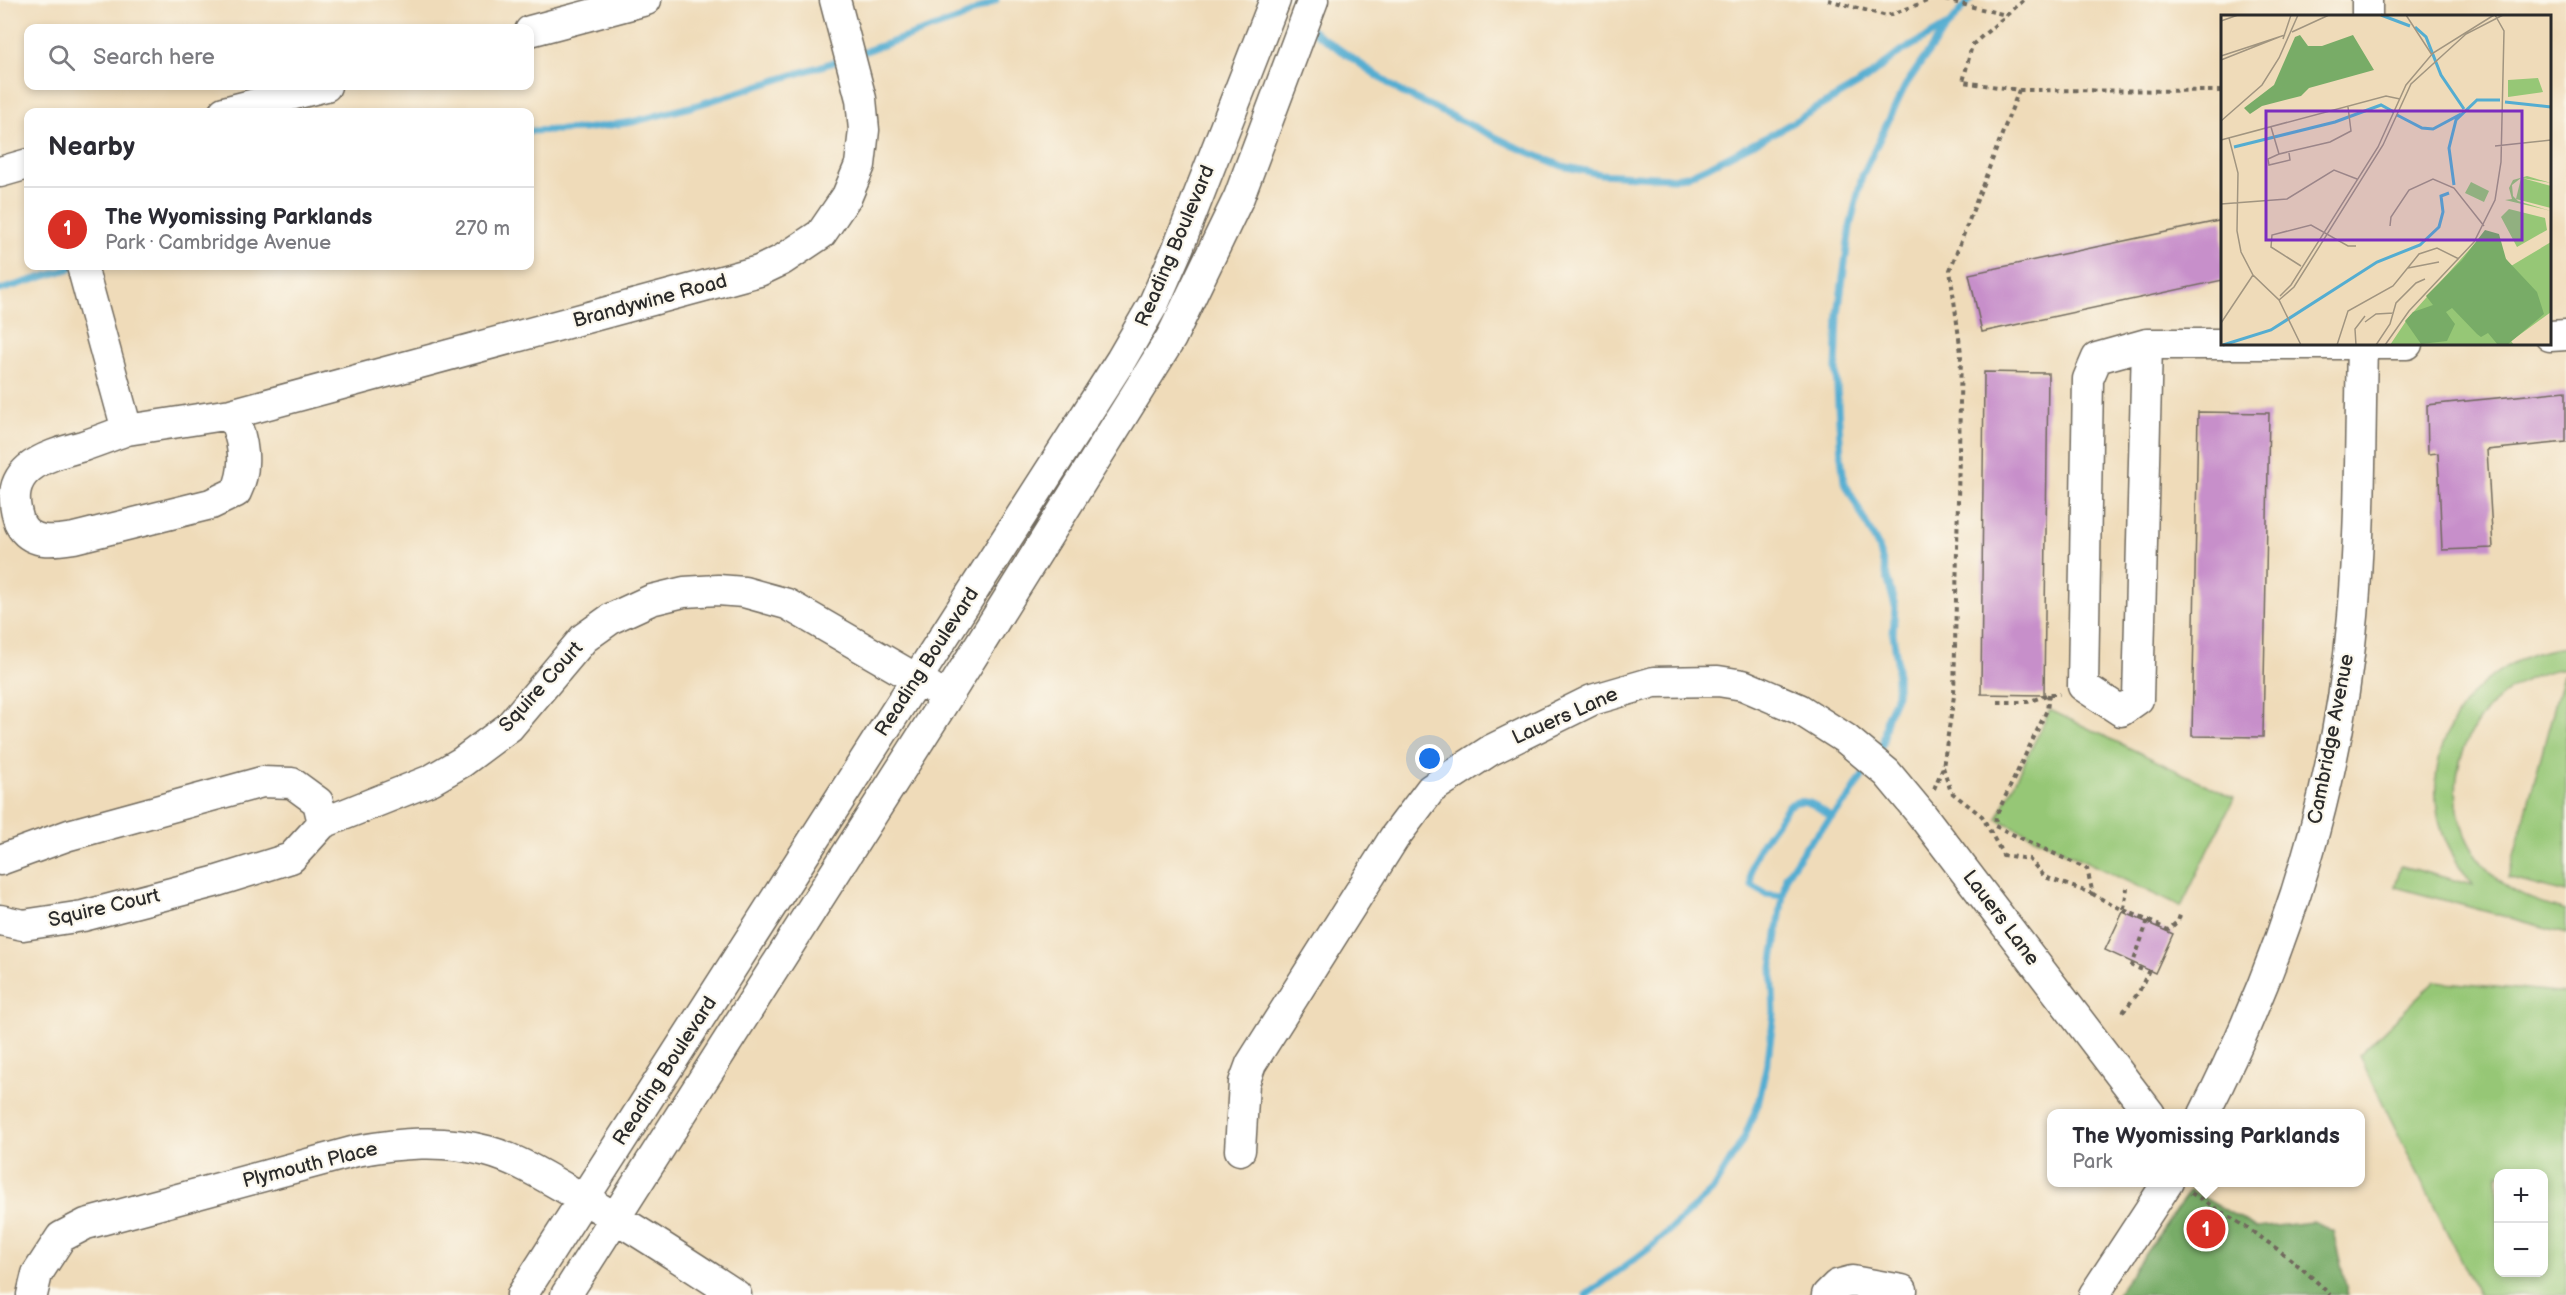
<!DOCTYPE html>
<html lang="en">
<head>
<meta charset="utf-8">
<style>
  :root { --surface:#fff; --page:#f7f7f7; --text:#2b2b33; --muted:#7c7c81; --line:#e1e1e2; --accent:#d93025 }
  body { margin:0; font-family:"Balsamiq Sans",sans-serif; background:var(--page); color:var(--text) }
  .controls { position:absolute; right:18px; bottom:18px; display:grid; overflow:hidden; border-radius:12px; box-shadow:0 3px 9px #0003 }
  .controls button { width:54px; height:54px; display:grid; place-items:center; padding:0; border:0; border-bottom:2px solid var(--line); background:var(--surface); color:var(--text); font:30px sans-serif }
  .you { position:absolute; left:1430px; top:759px; width:21px; height:21px; margin:-15px; border:4px solid #fff; border-radius:50%; background:#1a73e8; box-shadow:0 0 0 9px #1a73e833 }
  .badge { display:grid; place-items:center; width:39px; height:39px; border-radius:50%; background:var(--accent); color:#fff; font-size:20px; font-weight:700 }
  .pin { position:absolute; translate:-50% -50%; border:3px solid #fff; box-shadow:0 2px 6px #0006 }
  .popup { position:absolute; left:2047px; top:1109px; width:318px; height:78px; box-sizing:border-box; display:grid; place-content:center; border-radius:12px; background:var(--surface); filter:drop-shadow(0 2px 4px #0005); font-size:20px; white-space:nowrap; color:var(--muted) }
  .popup b { font-size:22px; color:var(--text) }
  .popup::after { content:''; position:absolute; left:50%; top:100%; margin-left:-12px; border:12px solid transparent; border-top-color:var(--surface) }
  .list { margin:0; padding:0; list-style:none }
  h2 { display:flex; justify-content:space-between; align-items:center; height:78px; margin:0; padding:0 24px; font-size:26px }
  h2 small { font-size:20px; font-weight:400; color:var(--muted) }
  .list li { display:grid; grid-template-columns:39px 1fr auto; gap:18px; align-items:center; box-sizing:border-box; height:84px; padding:0 24px; border-top:2px solid var(--line) }
  .list b { display:block; font-size:22px; white-space:nowrap }
  .list p { margin:0; font-size:20px; white-space:nowrap; color:var(--muted) }
  .list em { font-size:20px; font-style:normal; color:var(--muted) }
  .icon { flex:none; width:33px; height:33px; fill:none; stroke:currentColor; stroke-width:2; stroke-linecap:round; stroke-linejoin:round }
  .map { position:relative; flex:none; width:2566px; height:1295px; overflow:hidden }
  .search { position:absolute; background:var(--surface); box-shadow:0 3px 9px #0003; left:24px; top:24px; width:510px; height:66px; display:flex; align-items:center; gap:15px; box-sizing:border-box; padding:0 21px; border-radius:12px; color:var(--muted); font-size:22px }
  .panel { position:absolute; background:var(--surface); box-shadow:0 3px 9px #0003; left:24px; top:108px; width:510px; height:162px; border-radius:12px }
  .map>svg:first-child { display:block }
  .green { fill:#96c776; stroke:#607950; stroke-width:1.5; fill-rule:evenodd }
  .forest { fill:#78ac67; stroke:#526c49; stroke-width:1.5 }
  .lines { fill:none; stroke-linecap:round; stroke-linejoin:round }
  .stream { stroke:#54add1; stroke-width:7 }
  .building { fill:#c78fca }
  .minor-casing { stroke:#70695d; stroke-width:33 }
  .path { stroke:#70695d; stroke-width:4; stroke-dasharray:4.5 4.5; stroke-linecap:butt }
  .minor { stroke:#fff; stroke-width:30 }
  .labels { text-anchor:middle; dominant-baseline:central; stroke-width:4.5; stroke-linejoin:round; paint-order:stroke }
  .street-label { font-size:20px; fill:#2b2b2b; stroke:#fbf7ec }
  .inset-river { fill:none; stroke:#54add1; stroke-width:3 }
  .inset-road { fill:none; stroke:#a19580; stroke-width:1.5 }
  .view { fill:#7b2cbf; fill-opacity:0.15; stroke:#7b2cbf; stroke-width:3 }
  .inset-edge { fill:none; stroke:#2b2b2b; stroke-width:3 }
</style>
</head>
<body>
<div class="map">
<svg width="2566" height="1295" viewBox="0 0 2566 1295">
  <rect width="100%" height="100%" fill="#fbf7ec"/>
  <filter id="ink" filterUnits="userSpaceOnUse"><feTurbulence type="fractalNoise" baseFrequency=".0167" numOctaves="2"/><feDisplacementMap in="SourceGraphic" scale="12" xChannelSelector="R" yChannelSelector="G"/><feConvolveMatrix kernelMatrix="1 2 1 2 8 2 1 2 1" color-interpolation-filters="sRGB"/></filter>
  <filter id="wash" filterUnits="userSpaceOnUse"><feTurbulence type="fractalNoise" baseFrequency=".008" numOctaves="4" result="noise"/><feDisplacementMap in="SourceGraphic" scale="24" xChannelSelector="R" yChannelSelector="G"/><feGaussianBlur stdDeviation="1.35" result="paint"/><feColorMatrix in="noise" values="0 0 0 0 0 0 0 0 0 0 0 0 0 0 0 0 0 1.4 0 .05"/><feComposite in="paint" operator="in"/></filter>
  <g filter="url(#wash)">
    <rect width="100%" height="100%" fill="#efdbb9"/>
    <!-- green -->
    <path class="green" d="M2566 647V668C2464 682 2417 806 2496 878 2516 896 2541 904 2566 911V933L2395 887 2401 866 2473 885C2457 864 2443 842 2438 816 2423 732 2482 656 2566 647Z
      M2563 675 2566 676V893L2508 878Z
      M2050 710 2234 798 2181 907 1997 819Z
      M2435 981 2566 994V1295H2478L2359 1055ZM2498 1174H2544V1272H2498Z"/>
    <!-- forest -->
    <path class="forest" d="M2190 1190 2257 1228 2313 1222 2333 1231 2348 1295H2116Z"/>
    <g class="lines">
      <!-- stream -->
      <path class="stream" d="M1310 29 1401 92 1514 146 1562 166 1600 174 1673 178 1687 176 1709 166 1776 132 1862 82 1899 53 1946 26
        M857 54 959 19 996 0
        M530 131 584 129 632 122 694 106 844 59
        M0 290 75 267
        M1876 755 1883 743 1887 717 1897 694V660L1893 634 1895 606 1879 548 1844 481 1841 456 1836 370 1838 314 1850 227 1862 176 1905 86 1939 37 1970 0
        M1782 896 1766 894 1752 886C1745 854 1773 831 1788 806 1804 795 1817 806 1830 816
        M1586 1295 1651 1247 1712 1191 1744 1138 1758 1104 1768 1059 1774 1013 1772 967 1786 876 1806 846 1849 798 1868 767"/>
    </g>
    <g id="blocks">
      <!-- building -->
      <path class="building" d="M2223 220V280L1982 332 1969 274Z
        M1984 372 2048 373 2044 695 1981 694Z
        M2566 391V442L2487 450 2493 548 2442 550 2438 453 2428 454 2427 405Z
        M2198 412 2269 413 2263 737 2192 736Z
        M2123 912 2173 934 2155 973 2105 950Z"/>
    </g>
  </g>
  <g filter="url(#ink)">
    <use href="#blocks" fill-opacity="0" stroke="#70695d" stroke-width="1.5"/>
    <g class="lines">
      <!-- minor casing -->
      <g class="minor-casing">
        <path id="minor" d="M2367 16V0
          M530 31 646 0
          M224 112 326 86
          M0 172 28 164
          M82 266 127 430 231 414 759 271 782 260 821 234 847 196 860 165 864 130 861 99 835 0
          M2550 336 2566 335
          M2147 344 2138 699 2121 711 2083 686 2088 379 2097 358 2147 344H2407
          M127 430C113 435 98 441 83 446 42 457 0 469 20 524 31 545 54 541 74 538L211 504 236 492C248 468 244 437 231 414
          M0 860 69 835 262 782 292 783 318 802 323 823
          M0 920 23 925 83 916 214 882 291 858 323 823 431 780 462 762 509 727 584 638 612 618 651 600 684 592 718 590 744 592 787 604 932 688
          M2204 1114C2283 958 2338 790 2353 616 2361 526 2360 434 2362 344
          M1240 1150 1244 1083 1251 1064 1394 838 1431 789 1491 750 1592 700 1654 682 1718 681 1743 685 1799 709 1846 739 1887 773 1922 815 2150 1114
          M32 1295 37 1274 61 1237 86 1224 356 1151C400 1143 443 1139 487 1151 517 1159 543 1176 570 1191 627 1223 681 1259 736 1295
          M522 1295 1121 360 1154 303 1178 248 1275 0
          M566 1295 947 697 1171 338 1239 197 1313 0
          M1827 1295 1837 1285 1852 1281 1902 1290
          M2094 1295 2168 1182"/>
      </g>
      <!-- path -->
      <path class="path" d="M1828 0 1887 16 1930 0
        M1945 0 2006 15
        M2019 90 2222 91
        M2049 694 2047 710 1996 816 1995 826 2087 869 2093 894C2117 909 2143 917 2168 930L2178 921 2181 912
        M1998 702H2028L2049 694H2060
        M1943 767 1951 792 1982 816 2003 855 2029 859 2045 877 2093 894
        M1934 789 1943 767 1954 696 1961 353 1950 270 2019 90 1963 82 1972 45 2024 0
        M2124 909 2127 888
        M2123 1012 2139 992 2148 972 2132 966 2148 920
        M2191 1193C2240 1223 2290 1253 2330 1295"/>
      <!-- minor -->
      <use href="#minor" class="minor"/>
    </g>
  </g>
  <g class="labels">
    <!-- street labels -->
    <g class="street-label">
      <text transform="translate(1175 246) rotate(-67)">Reading Boulevard</text>
      <text transform="translate(650 301) rotate(-15)">Brandywine Road</text>
      <text transform="translate(927 662) rotate(-57)">Reading Boulevard</text>
      <text transform="translate(541 687) rotate(-48)">Squire Court</text>
      <text transform="translate(1565 716) rotate(-24)">Lauers Lane</text>
      <text transform="translate(2331 739) rotate(-79)">Cambridge Avenue</text>
      <text transform="translate(104 908) rotate(-13)">Squire Court</text>
      <text transform="translate(2001 918) rotate(53)">Lauers Lane</text>
      <text transform="translate(665 1071) rotate(-57)">Reading Boulevard</text>
      <text transform="translate(310 1165) rotate(-14)">Plymouth Place</text>
    </g>
  </g>
  <!-- overview -->
  <g transform="translate(2221 15)">
    <rect width="330" height="330" fill="#efdbb9"/>
    <path d="M317 63 322 77 287 82V65ZM306 161 330 168 301 163 330 171V193L295 184 300 163 291 170 292 181 297 186 330 196 284 185 291 184 288 173 292 165ZM250 167 268 176 263 187 244 178ZM288 194 324 203 326 215 296 232 280 202ZM265 216 290 251 330 227V297L290 326 293 330H169L187 303Z" fill="#96c776"/>
    <path d="M79 20 87 31H101L132 20 153 55 88 73 80 81 41 91 29 99 23 93 53 70 74 22ZM264 215 278 219 285 244 316 277 323 299 286 330H277L267 318 260 322 256 319 231 293 225 297 234 309 226 326 200 329 184 306 192 297 212 290 205 281 241 245Z" fill="#78ac67"/>
    <path class="inset-river" d="M160 0 189 11M194 12 205 22 220 60 243 94M284 87 330 92M176 100 201 113 212 114 240 99M13 132 114 107 160 90 173 97M233 170 228 133 235 105 256 85H279M2 330 50 315 156 247 199 230 218 212 222 197 220 181 228 178"/>
    <path class="inset-road" d="M185 0 211 40M0 6 17 0M71 17 108 0M62 24 70 0M0 41 64 20M0 45 58 22M0 106 41 70 58 43 77 0M50 112 58 139 109 127 130 116 127 92M8 123 17 158 16 216 20 237 32 260 58 285 80 330M0 125 165 81 179 84M274 131 330 125M58 139 47 144 48 150 69 145 68 138M0 189 66 184 113 155 136 164M169 211 170 202 188 175 212 164 233 173 263 211M80 251 50 232 51 220 90 210 127 231H135M187 253 218 247M59 281 70 270 157 132 185 70 212 38 273 0M58 285 73 272 162 130 190 69 245 19 282 0M144 307 155 299 173 298M0 308 32 260M116 330 127 296 172 271 198 239 216 233 238 244M135 330 134 314 144 301M155 330 169 309 175 288 195 268 204 264M164 330 188 296 253 227 274 185 280 147 283 16 274 0"/>
    <path class="view" d="M45 96H301V225H45Z"/>
    <rect width="330" height="330" class="inset-edge"/>
  </g>
</svg>
<div class="controls">
<button>+</button>
<button>−</button>
</div>
<div class="you"></div>
<div class="pin badge" style="left:2206px;top:1229px">1</div>
<div class="popup"><b>The Wyomissing Parklands</b>Park</div>
<div class="search"><svg class="icon" aria-label="search" viewBox="0 0 24 24"><circle cx="10" cy="10" r="6"/><path d="M15 15l6 6"/></svg>Search here</div>
<section class="panel">
<h2>Nearby<small></small></h2>
<ul class="list">
<li><span class="badge">1</span><div><b>The Wyomissing Parklands</b><p>Park · Cambridge Avenue</p></div><em>270 m</em></li>
</ul>
</section>
</div>
</body>
</html>
